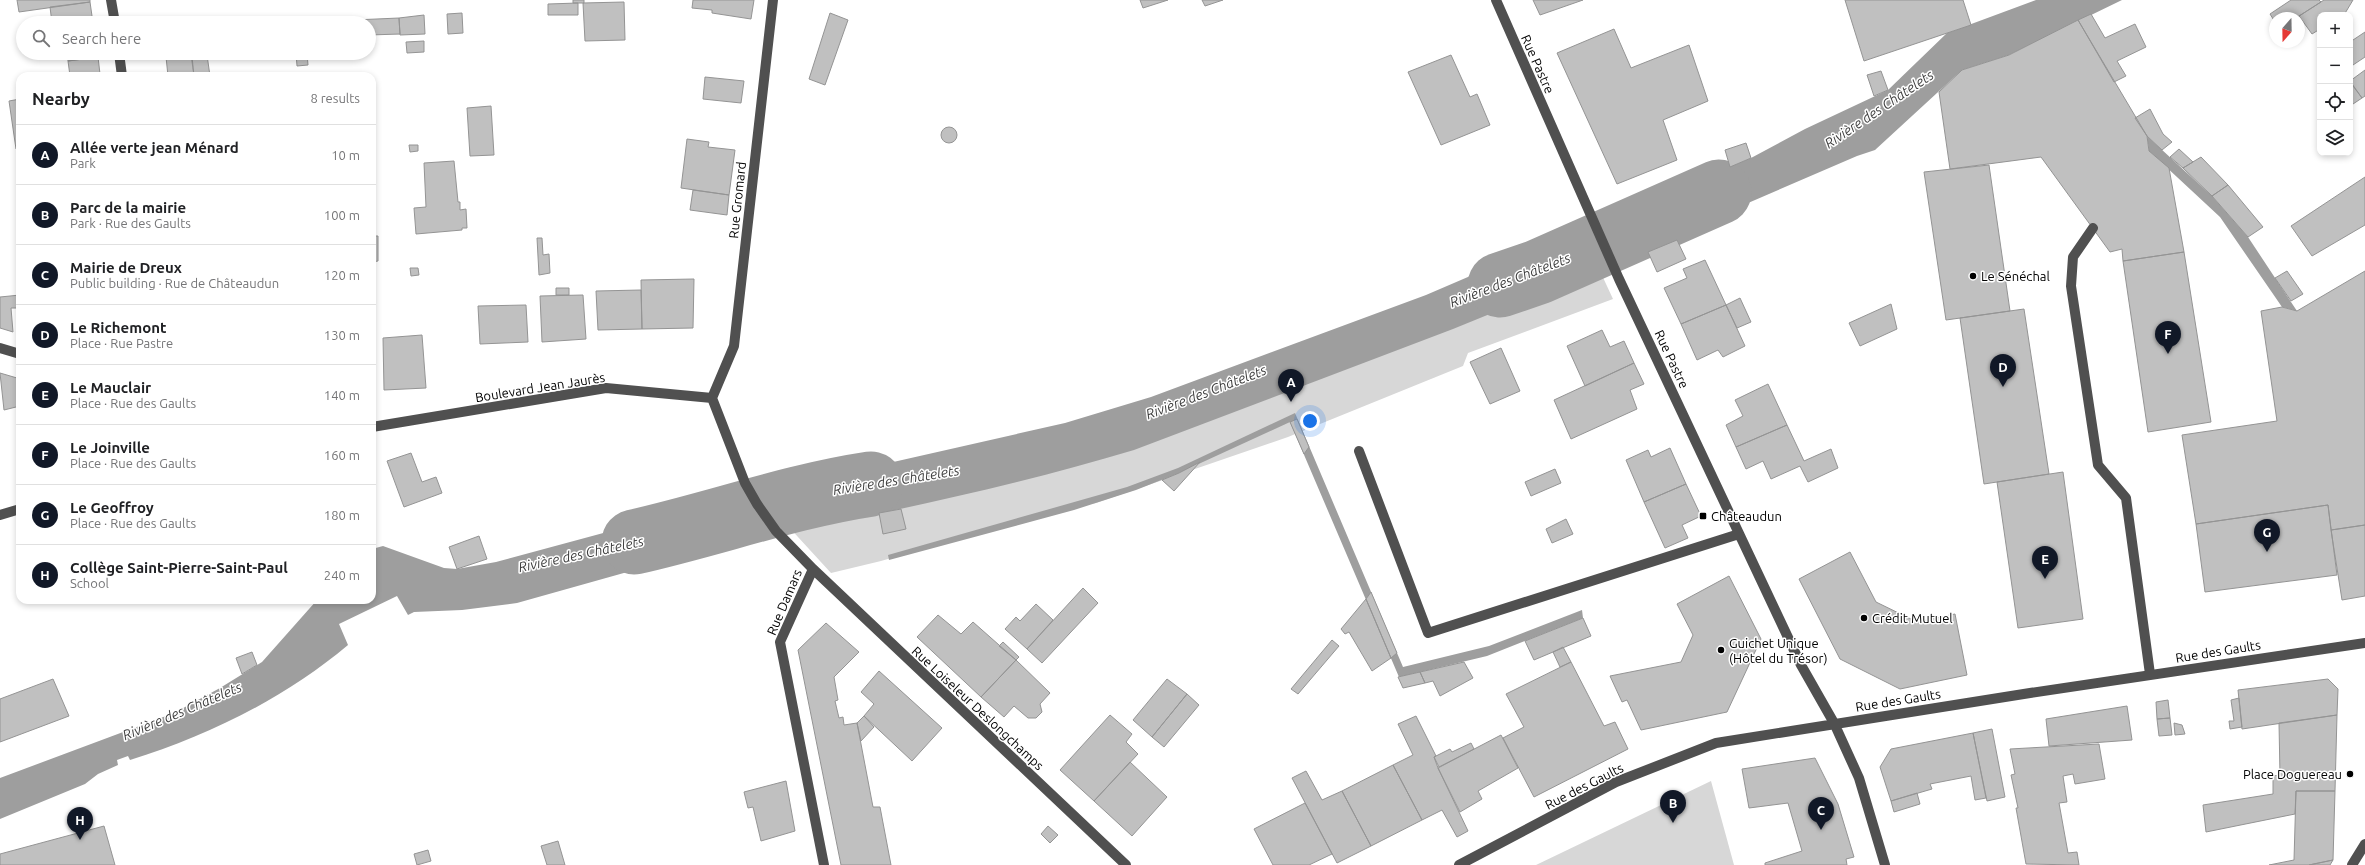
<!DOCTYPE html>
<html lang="en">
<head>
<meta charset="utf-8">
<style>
  :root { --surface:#fff; --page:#f2f2f2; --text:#202124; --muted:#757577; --line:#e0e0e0; --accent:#111827 }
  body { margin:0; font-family:Ubuntu,sans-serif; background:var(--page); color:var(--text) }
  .controls { position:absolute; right:12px; top:12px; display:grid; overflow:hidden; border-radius:8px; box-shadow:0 2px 6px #0003 }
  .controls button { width:36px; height:36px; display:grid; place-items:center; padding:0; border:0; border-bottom:1px solid var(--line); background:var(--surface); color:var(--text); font:20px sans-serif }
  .compass { position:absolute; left:2269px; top:12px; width:36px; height:36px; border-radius:50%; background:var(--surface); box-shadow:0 2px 6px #0003; rotate:200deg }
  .you { position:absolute; left:1310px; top:421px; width:14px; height:14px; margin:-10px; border:3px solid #fff; border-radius:50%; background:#1a73e8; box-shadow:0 0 0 6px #1a73e833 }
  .badge { display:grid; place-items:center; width:26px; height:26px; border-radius:50%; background:var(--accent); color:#fff; font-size:13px; font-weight:700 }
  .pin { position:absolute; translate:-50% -33px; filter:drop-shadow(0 1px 2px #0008) }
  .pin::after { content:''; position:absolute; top:21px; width:14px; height:12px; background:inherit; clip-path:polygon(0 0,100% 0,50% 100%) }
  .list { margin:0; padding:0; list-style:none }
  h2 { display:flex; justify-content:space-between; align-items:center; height:52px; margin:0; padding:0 16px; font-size:17px }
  h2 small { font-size:13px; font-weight:400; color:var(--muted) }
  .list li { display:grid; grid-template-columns:26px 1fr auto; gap:12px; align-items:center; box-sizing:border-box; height:60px; padding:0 16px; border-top:1px solid var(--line) }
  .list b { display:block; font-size:15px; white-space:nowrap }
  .list p { margin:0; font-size:13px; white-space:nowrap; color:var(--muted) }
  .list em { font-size:13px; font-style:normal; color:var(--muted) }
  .icon { flex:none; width:22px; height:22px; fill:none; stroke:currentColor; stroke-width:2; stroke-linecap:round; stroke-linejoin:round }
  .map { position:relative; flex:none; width:2365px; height:865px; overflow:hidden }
  .search { position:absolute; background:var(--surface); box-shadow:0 2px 6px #0003; left:16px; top:16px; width:360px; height:44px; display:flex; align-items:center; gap:10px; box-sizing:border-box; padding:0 14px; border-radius:22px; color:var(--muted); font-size:15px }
  .panel { position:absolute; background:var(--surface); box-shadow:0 2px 6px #0003; left:16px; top:72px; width:360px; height:532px; border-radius:12px }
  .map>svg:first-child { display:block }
  .green { fill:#d7d7d7 }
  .water { fill:#9e9e9e }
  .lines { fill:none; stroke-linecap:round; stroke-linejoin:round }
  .river { stroke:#9e9e9e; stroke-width:65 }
  .building { fill:#c0c0c0; stroke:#949494 }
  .minor { stroke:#505050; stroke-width:10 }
  .poi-dot { fill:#000; stroke:#fff; stroke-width:1.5 }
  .labels { text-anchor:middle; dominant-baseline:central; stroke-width:3; stroke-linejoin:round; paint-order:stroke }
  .street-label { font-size:13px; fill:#000; stroke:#fff }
  .poi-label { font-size:13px; fill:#000; stroke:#fff; text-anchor:start }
  .water-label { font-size:14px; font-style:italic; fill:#3f3f3f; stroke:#fff }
</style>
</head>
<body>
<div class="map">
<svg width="2365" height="865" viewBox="0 0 2365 865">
  <rect width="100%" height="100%" fill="#fff"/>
  <!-- green -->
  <path class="green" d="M1593 256 1613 299 1468 353 1463 366 1288 437 1096 503 1039 514 881 561 831 573 776 513 1015 470 1047 462Z
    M1711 781 1734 865H1536Z"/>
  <!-- water -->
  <path class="water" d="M2036 0H2122L2009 55 1962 70 1875 150 1857 156 1646 247 1628 207 1751 158 1805 129 1888 90 1947 33Z
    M2147 136 2212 196 2248 237 2297 311 2282 307 2220 217 2149 151Z
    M1575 231 1593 272 1453 329 1134 450C1025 483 912 507 800 530L774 489 1065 423 1151 397 1426 295Z
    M1295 413 1403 667 1489 646 1582 610 1583 618 1487 656 1399 677 1290 422 1179 473 1136 490 1074 510 889 560 888 555 1127 487 1178 468Z
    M718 502 727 544 517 603 462 610 414 612 408 615 397 596 339 624 348 645C285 698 208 736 130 760L128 756 117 760 118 765 98 774 85 784 0 819V778L174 713 220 688 262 662 317 600H372V549L383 546 444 568 457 569 496 562Z"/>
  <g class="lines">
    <!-- river -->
    <path class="river" d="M1500 285 1538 272 1719 192
      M634 542C714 524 791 496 871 484"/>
  </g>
  <!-- building -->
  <path class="building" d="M17 0H90V2L19 12Z
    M573 0H584V3H573Z
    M693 0H754L751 19 712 13V10L692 8Z
    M1140 0H1168L1143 8Z
    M1202 0H1223L1205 6Z
    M1533 0H1583L1540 15Z
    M1845 0H1963L1971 25 1864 61Z
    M2291 0H2319L2321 2 2296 18H2275V22L2270 14Z
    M2324 0H2353L2344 15H2320V29L2312 34 2299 16Z
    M90 2 93 23H52L50 7Z
    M624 2 625 40 585 41 583 3Z
    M578 3V15H548V4Z
    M462 13 463 33 448 34 447 14Z
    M830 13 848 20 825 85 809 79Z
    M2091 14 2105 38 2135 24 2146 47 2117 61 2126 76 2114 82 2078 20Z
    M424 15 425 34 400 35 399 18Z
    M293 18V23H281V19Z
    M399 18 400 34 369 35V23H354V20Z
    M281 19V23H272V21Z
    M2078 20 2147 136 2149 151 2169 168 2184 252 2123 261 2122 249 2110 252 2041 157 1950 169 1939 92 1962 70 2009 55Z
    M1614 29 1631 68 1689 45 1708 101 1663 120 1677 160 1617 184 1557 53Z
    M2365 32V57L2350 67V42Z
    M424 41V52L407 53 406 42Z
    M67 53H98V57L68 61Z
    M197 53H233L207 56H197Z
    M296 53H307L308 65 297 66Z
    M191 54 194 76H168L166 57Z
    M207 55 210 76H194L192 57Z
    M1451 55 1470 97 1477 94 1490 125 1441 145 1408 72Z
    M98 57 100 74 70 76 68 61Z
    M2365 70V96L2362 98 2350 81Z
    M1881 71 1888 90 1874 96 1867 75Z
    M705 77 744 81 741 103 703 99Z
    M2350 82 2362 98 2350 106Z
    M20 99V148L16 149 9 101Z
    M491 106 494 155 470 156 467 108Z
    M2150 109 2163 134 2172 142 2162 150 2147 136 2135 118Z
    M941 135a8 8 0 1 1 16 0a8 8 0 1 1-16 0Z
    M687 139 709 142 708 147 735 150 729 195 681 188Z
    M1746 143 1751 158 1730 167 1725 150Z
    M409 145H418V151L410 152Z
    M2179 149 2193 162 2183 168 2170 157Z
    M2201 157 2228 185 2212 196 2183 168Z
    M454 161 458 202H460V210L466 209 467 228H462V230L416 234 414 208 426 207 424 163Z
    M1989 165 2010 311 1946 320 1924 172Z
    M2365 177V225L2312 256 2291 226Z
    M2228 185 2263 227 2248 237 2212 196Z
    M693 190 729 195 727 215 690 210Z
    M372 236H378V261L372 262Z
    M537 238H542L543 255 549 254 550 273 539 275Z
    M1677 240 1686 259 1657 272 1648 252Z
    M2184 252 2211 422 2148 432 2123 261Z
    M1705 260 1726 305 1681 324 1664 288 1687 278 1683 269Z
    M410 268H418L419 275 411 276Z
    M2287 271 2303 294 2291 301 2275 278Z
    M2365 271V525L2331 530 2328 505 2196 524 2182 435 2277 421 2261 311 2282 307 2297 311Z
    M694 279 693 328 642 329 641 280Z
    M556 288H569V295H556Z
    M641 290 642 329 598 330 596 291Z
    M20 295V308H11L13 332 0 328V297Z
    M583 295 586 339 542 342 540 296Z
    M1740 298 1751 322 1737 328 1726 305Z
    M1891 304 1897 329 1860 346 1849 323Z
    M526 305 528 342 480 344 478 306Z
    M1726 305 1745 346 1723 357 1718 350 1697 360 1681 324Z
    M2024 309 2049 474 1984 484 1960 318Z
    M1602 330 1610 347 1624 341 1634 363 1585 386 1567 346Z
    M422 335 426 388 384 390 383 338Z
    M1501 348 1520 391 1490 404 1470 362Z
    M1634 363 1644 384 1630 390 1637 409 1571 439 1554 400Z
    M0 373 17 378 20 406 4 410Z
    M1768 384 1787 425 1736 447 1726 425 1743 416 1735 400Z
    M1297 419 1309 447 1304 454 1290 422Z
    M1787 425 1804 461 1831 449 1838 468 1808 482 1800 466 1771 479 1763 461 1746 469 1736 447Z
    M1670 448 1686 484 1644 502 1626 460 1648 450 1651 457Z
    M411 453 422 482 436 477 442 493 404 507 387 461Z
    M1200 462 1174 491 1162 480 1179 473Z
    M1555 469 1561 483 1531 496 1525 482Z
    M2063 472 2083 619 2018 628 1997 482Z
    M1686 484 1701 516 1682 525 1688 538 1665 548 1644 502Z
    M2328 505 2337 575 2205 592 2196 524Z
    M901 509 906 529 883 534 879 513Z
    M1566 519 1573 534 1552 543 1546 529Z
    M2365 525V596L2342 600 2331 530Z
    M479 536 487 559 457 569 449 547Z
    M1850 552 1876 602 1917 622 1955 614 1967 675 1900 689 1840 659 1799 579Z
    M1729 576 1761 639 1727 712 1641 730 1627 700 1622 702 1610 676 1681 662 1693 635 1677 604Z
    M1083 588 1098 603 1042 663 1027 649Z
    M1371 592 1397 653 1391 658 1366 599Z
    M1366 599 1391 658 1372 671 1349 632 1345 634 1341 629Z
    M1036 604 1053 620 1027 649 1005 629 1016 617 1020 621Z
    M938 615 961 634 973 622 1016 660 981 697 917 637Z
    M1583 618 1591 636 1534 660 1525 641Z
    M826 623 859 652 834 677 838 700 835 701 839 718 843 717 844 725 857 723 873 807H880L891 865H841L798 650Z
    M1332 640 1339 646 1298 694 1291 689Z
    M1003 642 1019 657 1016 660 999 646Z
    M1563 647 1571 662 1560 667 1553 652Z
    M252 652 257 665 242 674 236 658Z
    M1016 660 1050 693 1040 704 1042 712 1036 718H1028L1014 706 1004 717 981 697Z
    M1464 662 1473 678 1440 696 1433 681 1425 683 1420 672Z
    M1571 662 1604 726 1615 722 1628 749 1534 797 1503 738 1524 727 1506 694Z
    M879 671 942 728 912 761 864 716 874 704 861 692Z
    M1420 672 1425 683 1403 688 1398 677Z
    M53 679 69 716 0 742V699Z
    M1167 679 1187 694 1152 737 1133 720Z
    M2328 679 2338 689 2337 715 2242 729 2238 690Z
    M1187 694 1199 705 1164 747 1152 737Z
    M2239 698 2242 727 2230 729 2229 721H2234L2231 700Z
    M2168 700 2170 718 2157 719 2156 702Z
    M2127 706 2132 740 2049 746 2046 719Z
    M1110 715 1132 734 1126 742 1138 754 1094 801 1060 770Z
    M2337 715 2335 791H2296L2295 814 2206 832 2203 805 2273 794V776L2280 775 2279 723Z
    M864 716 874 727 861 741 857 723Z
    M1416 716 1436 756 1434 757 1438 768 1468 831 1457 837 1442 810 1422 820 1393 765 1413 755 1398 724Z
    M2170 718 2172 735 2159 736 2157 719Z
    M2174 723 2182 725 2185 734 2175 735Z
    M1992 729 2005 797 1987 801 1973 733Z
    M1973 733 1986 798 1975 800 1971 776 1930 784 1932 789 1891 801 1880 767 1891 749Z
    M1501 735 1518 768 1478 791 1482 799 1460 812 1438 768Z
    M1471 743 1474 749 1439 767 1434 757 1450 749 1452 752Z
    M2099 744 2105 779 2075 784 2073 774 2063 776 2067 802 2059 803 2068 853 2077 852 2079 865 2026 864 2016 808H2018L2011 775 2015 774 2010 749Z
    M1815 758 1838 804 1854 857 1846 859 1847 865H1765V863L1802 851 1788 803 1749 808 1742 769Z
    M1130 762 1167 797 1132 836 1094 801Z
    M1393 765 1422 820 1371 846 1342 791Z
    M1306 771 1322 800 1342 791 1371 846 1337 863 1292 778Z
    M786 781 795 831 761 841 753 807 748 808 744 792Z
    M2296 791H2335L2333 860 2309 865H2269L2294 860Z
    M1917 793 1920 804 1894 812 1891 801Z
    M1305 803 1332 854 1309 865H1273L1254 829Z
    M104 826 115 865H0V854Z
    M1048 826 1058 835 1050 843 1041 834Z
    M558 841 565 865H547L541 846Z
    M428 850 431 861 417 865 414 854Z
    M2333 860 2330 865H2309Z"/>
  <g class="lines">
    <!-- minor -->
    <path class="minor" d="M111 0 115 23
      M1496 0 1619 279 1801 665 1834 723 1859 778 1885 865
      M119 53 122 76
      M2093 228 2073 257 2071 286 2098 465 2126 498 2150 674
      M0 348 20 354
      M712 398 745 483 757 504 776 531 813 569 1126 865
      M712 398 734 346 773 0
      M372 427 606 388 712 398
      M1359 451 1428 633 1739 534
      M0 515 20 509
      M813 569 780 642 824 865
      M1459 865 1616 782 1716 743 2030 693 2365 643
      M2352 865 2365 844"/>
  </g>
  <!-- markers -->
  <g class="poi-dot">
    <circle cx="1973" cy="276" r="4"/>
    <rect x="1699" y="512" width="8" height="8" rx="2"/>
    <circle cx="1864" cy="618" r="4"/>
    <circle cx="1721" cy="650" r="4"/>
    <circle cx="2350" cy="774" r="4"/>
  </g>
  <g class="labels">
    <!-- street labels -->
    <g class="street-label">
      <text transform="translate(1538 64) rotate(66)">Rue Pastre</text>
      <text transform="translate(737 200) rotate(-84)">Rue Gromard</text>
      <text transform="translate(1672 359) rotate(65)">Rue Pastre</text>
      <text transform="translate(540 387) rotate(-9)">Boulevard Jean Jaurès</text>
      <text transform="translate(784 602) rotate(-67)">Rue Damars</text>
      <text transform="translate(2218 651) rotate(-9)">Rue des Gaults</text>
      <text transform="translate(1898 700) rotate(-9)">Rue des Gaults</text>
      <text transform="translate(978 708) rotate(43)">Rue Loiseleur Deslongchamps</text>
      <text transform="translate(1584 786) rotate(-27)">Rue des Gaults</text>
    </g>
    <!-- poi labels -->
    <g class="poi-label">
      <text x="1981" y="276">Le Sénéchal</text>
      <text x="1711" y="516">Châteaudun</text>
      <text x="1872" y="618">Crédit Mutuel</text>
      <text x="1729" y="643">Guichet Unique<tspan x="1729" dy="15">(Hôtel du Trésor)</tspan></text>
      <text x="2342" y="774" text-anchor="end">Place Doguereau</text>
    </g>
    <!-- water labels -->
    <g class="water-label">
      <text transform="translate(1879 109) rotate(-34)">Rivière des Châtelets</text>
      <text transform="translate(1510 280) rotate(-21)">Rivière des Châtelets</text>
      <text transform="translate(1206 392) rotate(-21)">Rivière des Châtelets</text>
      <text transform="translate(896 480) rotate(-9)">Rivière des Châtelets</text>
      <text transform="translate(581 554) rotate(-12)">Rivière des Châtelets</text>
      <text transform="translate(182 711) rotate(-23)">Rivière des Châtelets</text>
    </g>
  </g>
</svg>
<div class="controls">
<button>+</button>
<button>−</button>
<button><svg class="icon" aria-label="locate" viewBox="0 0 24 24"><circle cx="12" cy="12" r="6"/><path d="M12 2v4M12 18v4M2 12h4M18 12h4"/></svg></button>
<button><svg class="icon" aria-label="layers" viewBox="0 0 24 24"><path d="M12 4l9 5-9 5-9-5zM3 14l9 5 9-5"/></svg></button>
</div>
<svg class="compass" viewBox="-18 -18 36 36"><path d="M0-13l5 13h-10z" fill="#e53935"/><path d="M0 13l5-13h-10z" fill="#757577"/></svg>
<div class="you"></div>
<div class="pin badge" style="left:1291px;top:402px">A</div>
<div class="pin badge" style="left:1673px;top:823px">B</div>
<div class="pin badge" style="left:1821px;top:830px">C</div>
<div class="pin badge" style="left:2003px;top:387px">D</div>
<div class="pin badge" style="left:2045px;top:579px">E</div>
<div class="pin badge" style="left:2168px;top:354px">F</div>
<div class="pin badge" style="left:2267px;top:552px">G</div>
<div class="pin badge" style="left:80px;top:840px">H</div>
<div class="search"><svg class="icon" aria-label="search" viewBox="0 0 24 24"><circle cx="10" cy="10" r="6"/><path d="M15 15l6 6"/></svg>Search here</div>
<section class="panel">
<h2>Nearby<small>8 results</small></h2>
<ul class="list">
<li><span class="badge">A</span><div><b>Allée verte jean Ménard</b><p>Park</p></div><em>10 m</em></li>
<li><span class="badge">B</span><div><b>Parc de la mairie</b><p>Park · Rue des Gaults</p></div><em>100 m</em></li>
<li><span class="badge">C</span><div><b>Mairie de Dreux</b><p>Public building · Rue de Châteaudun</p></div><em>120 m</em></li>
<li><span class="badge">D</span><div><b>Le Richemont</b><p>Place · Rue Pastre</p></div><em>130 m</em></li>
<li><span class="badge">E</span><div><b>Le Mauclair</b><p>Place · Rue des Gaults</p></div><em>140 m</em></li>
<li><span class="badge">F</span><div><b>Le Joinville</b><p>Place · Rue des Gaults</p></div><em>160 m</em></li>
<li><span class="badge">G</span><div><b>Le Geoffroy</b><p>Place · Rue des Gaults</p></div><em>180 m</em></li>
<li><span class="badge">H</span><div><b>Collège Saint-Pierre-Saint-Paul</b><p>School</p></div><em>240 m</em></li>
</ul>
</section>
</div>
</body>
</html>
